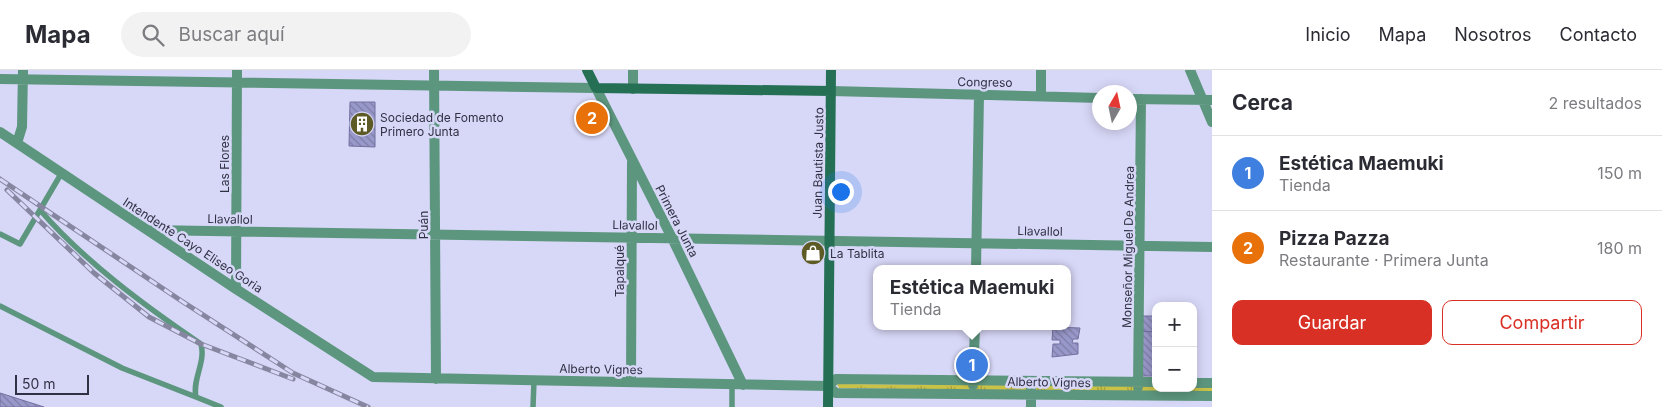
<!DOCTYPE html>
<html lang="es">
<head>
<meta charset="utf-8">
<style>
  :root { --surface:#fff; --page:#f2f2f3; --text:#2b2b33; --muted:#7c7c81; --line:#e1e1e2; --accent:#d93025 }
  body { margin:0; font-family:Inter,sans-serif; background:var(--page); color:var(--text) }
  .controls { position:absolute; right:15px; bottom:15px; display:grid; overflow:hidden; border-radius:10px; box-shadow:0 2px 12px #0003 }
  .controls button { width:45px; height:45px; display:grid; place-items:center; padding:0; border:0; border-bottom:1px solid var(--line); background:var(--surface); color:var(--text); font:25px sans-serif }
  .compass { position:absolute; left:1092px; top:15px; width:45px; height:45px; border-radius:50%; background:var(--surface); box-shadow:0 2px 12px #0003; rotate:9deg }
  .scale { position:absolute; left:15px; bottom:12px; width:74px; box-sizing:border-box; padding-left:5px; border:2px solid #313145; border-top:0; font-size:14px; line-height:18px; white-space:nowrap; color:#313145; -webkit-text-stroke:4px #d7d7f7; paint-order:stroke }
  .you { position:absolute; left:840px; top:121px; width:18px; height:18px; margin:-12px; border:4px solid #fff; border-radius:50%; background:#1a73e8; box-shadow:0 0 0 8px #1a73e833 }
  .badge { display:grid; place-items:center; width:32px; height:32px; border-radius:50%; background:var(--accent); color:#fff; font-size:16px; font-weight:700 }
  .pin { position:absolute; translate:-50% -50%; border:2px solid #fff; box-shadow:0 1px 5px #0006 }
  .popup { position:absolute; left:873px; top:195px; width:198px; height:65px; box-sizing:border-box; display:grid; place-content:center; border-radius:10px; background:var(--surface); filter:drop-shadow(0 1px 4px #0005); font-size:16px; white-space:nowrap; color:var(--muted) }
  .popup b { font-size:19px; color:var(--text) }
  .popup::after { content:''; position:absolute; left:50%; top:100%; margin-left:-10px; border:10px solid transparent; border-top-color:var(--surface) }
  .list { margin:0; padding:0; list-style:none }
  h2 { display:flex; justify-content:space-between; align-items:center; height:65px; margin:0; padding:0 20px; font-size:21px }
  h2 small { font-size:16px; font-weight:400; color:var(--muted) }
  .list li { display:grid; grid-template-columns:32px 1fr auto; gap:15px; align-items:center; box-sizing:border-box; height:75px; padding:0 20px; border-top:1px solid var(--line) }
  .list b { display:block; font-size:19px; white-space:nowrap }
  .list p { margin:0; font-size:16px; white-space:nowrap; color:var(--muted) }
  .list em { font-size:16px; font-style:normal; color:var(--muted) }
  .actions { display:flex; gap:10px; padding:15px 20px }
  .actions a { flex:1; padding:11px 0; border:1px solid var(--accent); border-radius:10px; text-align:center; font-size:18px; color:var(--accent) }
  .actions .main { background:var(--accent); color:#fff }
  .icon { flex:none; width:28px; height:28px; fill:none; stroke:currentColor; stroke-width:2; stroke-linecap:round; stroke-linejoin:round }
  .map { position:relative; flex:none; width:1212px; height:337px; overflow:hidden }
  header { display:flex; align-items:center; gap:30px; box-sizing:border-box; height:70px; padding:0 25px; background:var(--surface); border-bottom:1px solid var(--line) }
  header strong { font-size:24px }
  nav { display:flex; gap:28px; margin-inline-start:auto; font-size:18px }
  .search { width:350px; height:45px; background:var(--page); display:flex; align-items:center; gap:12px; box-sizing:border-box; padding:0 18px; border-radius:28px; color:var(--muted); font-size:19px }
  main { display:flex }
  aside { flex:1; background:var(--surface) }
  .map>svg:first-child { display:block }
  .grass { fill:url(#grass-tufts) }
  .building { fill:url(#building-back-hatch); stroke:#72709f }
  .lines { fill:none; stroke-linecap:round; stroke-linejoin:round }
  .lane { stroke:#5d967e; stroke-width:5.5 }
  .street { stroke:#5d967e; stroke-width:10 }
  .secondary { stroke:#257055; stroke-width:10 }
  .rail-casing { stroke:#8686a0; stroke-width:5 }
  .rail { stroke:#d7d7f7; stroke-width:3; stroke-dasharray:9; stroke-linecap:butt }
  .labels { text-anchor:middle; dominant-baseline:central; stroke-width:5; stroke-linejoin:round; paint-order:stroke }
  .street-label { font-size:12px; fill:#313145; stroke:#d7d7f7 }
  .poi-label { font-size:12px; fill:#313145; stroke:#d7d7f7; text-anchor:start }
</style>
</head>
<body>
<header>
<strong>Mapa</strong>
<div class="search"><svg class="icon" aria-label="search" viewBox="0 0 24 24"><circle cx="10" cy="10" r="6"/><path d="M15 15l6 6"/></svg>Buscar aquí</div>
<nav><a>Inicio</a><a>Mapa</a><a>Nosotros</a><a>Contacto</a></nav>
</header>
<main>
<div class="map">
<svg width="1212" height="337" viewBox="0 0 1212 337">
  <defs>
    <pattern id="grass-tufts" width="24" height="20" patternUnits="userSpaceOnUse" patternTransform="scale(1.25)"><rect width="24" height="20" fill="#cac147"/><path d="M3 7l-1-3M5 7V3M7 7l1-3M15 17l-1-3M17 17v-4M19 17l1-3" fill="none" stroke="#a59d3d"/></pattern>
    <pattern id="building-back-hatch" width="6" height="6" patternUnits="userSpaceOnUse" patternTransform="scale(1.25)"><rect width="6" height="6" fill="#9998ca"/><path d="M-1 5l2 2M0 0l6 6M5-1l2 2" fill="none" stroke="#7d7da6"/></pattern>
  </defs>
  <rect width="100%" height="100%" fill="#d7d7f7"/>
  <!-- grass -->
  <path class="grass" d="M837 314 1156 316V318L1212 317V323L839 318Z"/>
  <!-- building -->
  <path class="building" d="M350 32H375V77L349 76Z
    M1141 246H1154V262L1140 261Z
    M1053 257 1080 258 1078 269H1073L1072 273H1078V284L1052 287 1053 274H1060V270H1052Z
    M1140 261 1156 262V306H1139Z
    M0 323 44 337H0Z"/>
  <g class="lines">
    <!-- lane -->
    <path class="lane" d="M40 140C84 191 145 236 201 274 206 293 192 309 196 327L221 337
      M0 164 20 174 61 104
      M0 236 122 298 196 327
      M533 337 534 311
      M732 337V315"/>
    <!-- street -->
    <path class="street" d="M434 0 436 309
      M1190 0 1212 52
      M0 9 596 18 672 168 743 315
      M633 19V0
      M831 21 1100 28
      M1041 25V0
      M1130 29 1212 30
      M0 62 236 219 373 307 828 316 836 323 1212 326
      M17 73 22 57 23 0
      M148 160 1212 177
      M976 199 979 25
      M236 219 237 0
      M631 312 632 92
      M1193 313H1212
      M973 315 975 256
      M828 316 836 309 1156 312
      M1138 317 1141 29
      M1031 337V317"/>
    <!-- secondary -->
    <path class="secondary" d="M587 0 596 18 831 21
      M828 337 831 0"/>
    <!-- rail casing -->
    <g class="rail-casing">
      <path id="rail" d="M0 109 180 230 293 303 368 337
        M7 120 94 203 149 247 201 274 293 309"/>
    </g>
    <!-- rail -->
    <use href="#rail" class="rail"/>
  </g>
  <!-- icons -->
  <defs>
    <g id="building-disc" transform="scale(1.25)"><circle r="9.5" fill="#5d5a26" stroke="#d7d7f7"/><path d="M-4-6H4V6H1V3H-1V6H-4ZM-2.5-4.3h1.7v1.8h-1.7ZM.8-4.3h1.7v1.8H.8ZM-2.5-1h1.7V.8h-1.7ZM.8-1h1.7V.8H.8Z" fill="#fff"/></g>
    <g id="shop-disc" transform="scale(1.25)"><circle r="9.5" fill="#5d5a26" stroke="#d7d7f7"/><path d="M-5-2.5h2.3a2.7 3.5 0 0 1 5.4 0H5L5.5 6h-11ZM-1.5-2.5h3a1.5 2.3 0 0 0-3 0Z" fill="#fff"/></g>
  </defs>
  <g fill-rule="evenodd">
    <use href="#building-disc" x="362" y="54"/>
    <use href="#shop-disc" x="813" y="183"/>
  </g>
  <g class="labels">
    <!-- street labels -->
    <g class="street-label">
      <text transform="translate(985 12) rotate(1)">Congreso</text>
      <text transform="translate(818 93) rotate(-89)">Juan Bautista Justo</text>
      <text transform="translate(224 94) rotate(-90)">Las Flores</text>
      <text transform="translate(230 149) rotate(1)">Llavallol</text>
      <text transform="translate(677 151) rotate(63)">Primera Junta</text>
      <text transform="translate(423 155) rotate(-90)">Puán</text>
      <text transform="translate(635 155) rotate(1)">Llavallol</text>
      <text transform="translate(1040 161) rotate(1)">Llavallol</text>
      <text transform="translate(193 175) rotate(33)">Intendente Cayo Eliseo Goria</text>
      <text transform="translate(1128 177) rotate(-89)">Monseñor Miguel De Andrea</text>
      <text transform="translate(619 201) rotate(-90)">Tapalqué</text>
      <text transform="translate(601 299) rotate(1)">Alberto Vignes</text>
      <text transform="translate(1049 312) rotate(1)">Alberto Vignes</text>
    </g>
    <!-- poi labels -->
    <g class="poi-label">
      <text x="380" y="47">Sociedad de Fomento<tspan x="380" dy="14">Primero Junta</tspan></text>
      <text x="830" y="183">La Tablita</text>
    </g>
  </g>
</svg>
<div class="controls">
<button>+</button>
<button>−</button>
</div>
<svg class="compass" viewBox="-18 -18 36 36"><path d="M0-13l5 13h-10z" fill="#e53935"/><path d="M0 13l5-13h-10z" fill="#7c7c81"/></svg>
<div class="scale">50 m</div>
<div class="you"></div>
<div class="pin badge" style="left:972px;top:295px;background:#3f7fe0">1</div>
<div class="popup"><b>Estética Maemuki</b>Tienda</div>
<div class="pin badge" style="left:592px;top:48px;background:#e8710a">2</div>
</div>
<aside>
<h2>Cerca<small>2 resultados</small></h2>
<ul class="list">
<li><span class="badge" style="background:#3f7fe0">1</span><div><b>Estética Maemuki</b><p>Tienda</p></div><em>150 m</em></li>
<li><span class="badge" style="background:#e8710a">2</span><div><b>Pizza Pazza</b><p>Restaurante · Primera Junta</p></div><em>180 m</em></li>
</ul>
<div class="actions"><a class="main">Guardar</a><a>Compartir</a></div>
</aside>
</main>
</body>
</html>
